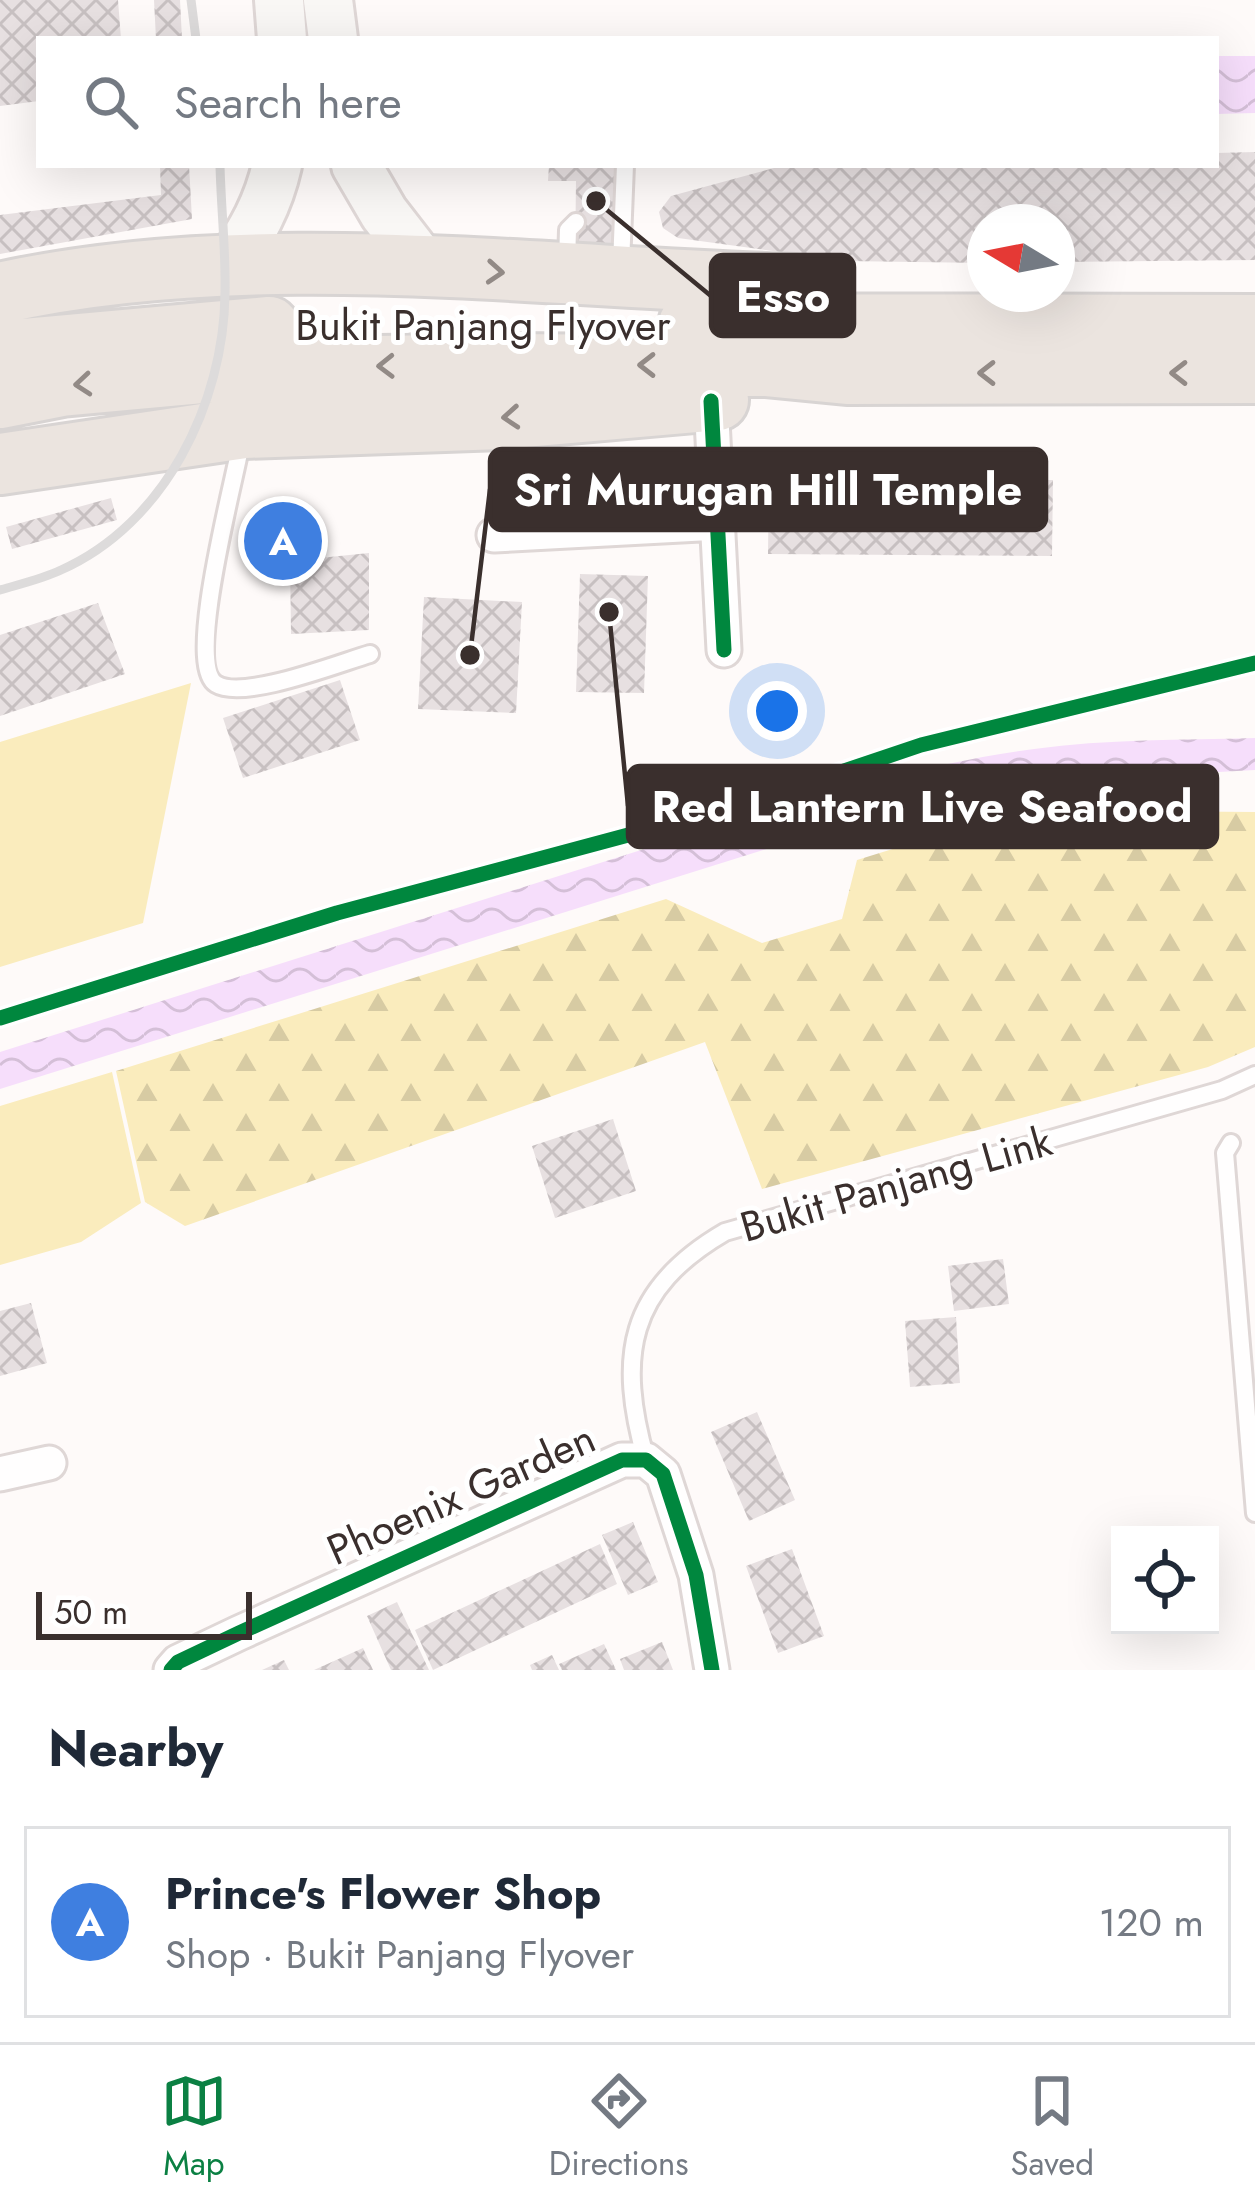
<!DOCTYPE html>
<html lang="en">
<head>
<meta charset="utf-8">
<style>
  :root { --surface:#fff; --page:#f2f2f3; --text:#1f2937; --muted:#747a83; --line:#e0e1e3; --accent:#0b8043 }
  body { margin:0; font-family:Jost,sans-serif; background:var(--page); color:var(--text) }
  .controls { position:absolute; right:36px; bottom:36px; display:grid; overflow:hidden; border-radius:0px; box-shadow:0 12px 48px #0002 }
  .controls button { width:108px; height:108px; display:grid; place-items:center; padding:0; border:0; border-bottom:3px solid var(--line); background:var(--surface); color:var(--text); font:60px sans-serif }
  .compass { position:absolute; left:967px; top:204px; width:108px; height:108px; border-radius:50%; background:var(--surface); box-shadow:0 12px 48px #0002; rotate:280deg }
  .scale { position:absolute; left:36px; bottom:30px; width:216px; box-sizing:border-box; padding-left:12px; border:6px solid #3a2f2d; border-top:0; font-size:33px; line-height:42px; white-space:nowrap; color:#3a2f2d; -webkit-text-stroke:9px #fff; paint-order:stroke }
  .you { position:absolute; left:777px; top:711px; width:42px; height:42px; margin:-30px; border:9px solid #fff; border-radius:50%; background:#1a73e8; box-shadow:0 0 0 18px #1a73e833 }
  .badge { display:grid; place-items:center; width:78px; height:78px; border-radius:50%; background:var(--accent); color:#fff; font-size:39px; font-weight:700 }
  .pin { position:absolute; translate:-50% -50%; border:6px solid #fff; box-shadow:0 3px 12px #0006 }
  .list { margin:0; padding:0; list-style:none }
  h2 { display:flex; justify-content:space-between; align-items:center; height:156px; margin:0; padding:0 48px; font-size:51px }
  h2 small { font-size:39px; font-weight:400; color:var(--muted) }
  .list li { display:grid; grid-template-columns:78px 1fr auto; gap:36px; align-items:center; box-sizing:border-box; height:192px; margin:0 24px 24px; padding:0 24px; border:3px solid var(--line); border-radius:0px }
  .list b { display:block; font-size:45px; white-space:nowrap }
  .list p { margin:0; font-size:39px; white-space:nowrap; color:var(--muted) }
  .list em { font-size:39px; font-style:normal; color:var(--muted) }
  .icon { flex:none; width:66px; height:66px; fill:none; stroke:currentColor; stroke-width:2; stroke-linecap:round; stroke-linejoin:round }
  .map { position:relative; flex:none; width:1255px; height:1670px; overflow:hidden }
  .search { position:absolute; background:var(--surface); box-shadow:0 12px 48px #0002; left:36px; right:36px; top:36px; height:132px; display:flex; align-items:center; gap:30px; box-sizing:border-box; padding:0 42px; border-radius:0px; color:var(--muted); font-size:45px }
  .sheet { height:372px; background:var(--surface) }
  nav { display:flex; justify-content:space-around; align-items:center; box-sizing:border-box; height:168px; border-top:3px solid var(--line); background:var(--surface); font-size:33px; color:var(--muted) }
  nav a { display:grid; justify-items:center; gap:6px }
  nav .on { color:var(--accent) }
  .map>svg:first-child { display:block }
  .grass { fill:#faecbd }
  .forest { fill:url(#forest-firs) }
  .water { fill:url(#water-waves) }
  .building { fill:url(#building-cross-hatch) }
  .lines { fill:none; stroke-linecap:round; stroke-linejoin:round }
  .lane-casing { stroke:#dfd7d6; stroke-width:22 }
  .street-casing { stroke:#dfd7d6; stroke-width:39 }
  .secondary-casing { stroke:#dfd7d6; stroke-width:54 }
  .highway-casing { stroke:#d8d4d3; stroke-width:66 }
  .lane { stroke:#fffefe; stroke-width:16 }
  .street { stroke:#fffefe; stroke-width:33 }
  .secondary { stroke:#f9f7f5; stroke-width:48 }
  .highway { stroke:#ebe4df; stroke-width:60 }
  .rail { stroke:#dddbdb; stroke-width:9 }
  .cycleway-casing { stroke:#fff; stroke-width:22 }
  .cycleway { stroke:#00873e; stroke-width:15 }
  .oneway { stroke:#928a86 }
  .labels { text-anchor:middle; dominant-baseline:central; stroke-width:10; stroke-linejoin:round; paint-order:stroke }
  .street-label { font-size:42px; fill:#3a2f2d; stroke:#fff }
  .leader { fill:none; stroke:#3a2f2d; stroke-width:4.5 }
  .callout-dot { fill:#3a2f2d; stroke:#fff; stroke-width:4.5 }
  .callout { fill:#3a2f2d; stroke:#3a2f2d; stroke-width:4.5 }
  .callout-label { font-size:45px; text-anchor:middle; font-weight:bold; fill:#fff }
</style>
</head>
<body>
<div class="map">
<svg width="1255" height="1670" viewBox="0 0 1255 1670">
  <defs>
    <pattern id="forest-firs" width="22" height="20" patternUnits="userSpaceOnUse" patternTransform="scale(3)"><rect width="22" height="20" fill="#faecbd"/><path d="M5 1l3.5 6h-7zM16 11l3.5 6h-7z" fill="#d7cba3"/></pattern>
    <pattern id="water-waves" width="16" height="10" patternUnits="userSpaceOnUse" patternTransform="scale(3)"><rect width="16" height="10" fill="#f6defb"/><path d="M0 5q4-4 8 0t8 0" fill="none" stroke="#d4bfd7"/></pattern>
    <pattern id="building-cross-hatch" width="8" height="8" patternUnits="userSpaceOnUse" patternTransform="scale(3)"><rect width="8" height="8" fill="#e7e0e1"/><path d="M0 0l8 8M0 8l8-8" fill="none" stroke="#c7c0c1"/></pattern>
  </defs>
  <rect width="100%" height="100%" fill="#fefaf9"/>
  <!-- grass -->
  <path class="grass" d="M191 683 143 923 0 967V742Z
    M112 1072 141 1203 81 1242 0 1265V1106Z"/>
  <!-- forest -->
  <path class="forest" d="M1019 810 1255 812V1047L1208 1067 762 1189 705 1042 185 1226 145 1202 116 1071 666 899 762 943 842 919 857 860Z"/>
  <!-- water -->
  <path class="water" d="M1216 56H1255V113L1216 114Z
    M1255 738V770L1038 782 903 810 792 841 0 1089V1052L781 806C864 784 948 760 1034 749 1107 739 1181 740 1255 738Z"/>
  <!-- building -->
  <path class="building" d="M0 0H118L121 39H39V101L0 106Z
    M154 0H180L182 39H156Z
    M1255 152V260L1057 262V222H985V263L845 261 678 238 663 228 659 212 671 196 785 165H1216V153Z
    M160 165H189L192 219 0 254V215L161 195Z
    M549 165H616L615 264 575 263 576 181H548Z
    M769 478 1053 480 1052 556 768 554Z
    M111 498 117 520 12 549 6 527Z
    M369 553V630L291 634 290 561Z
    M580 574 648 576 644 693 576 692Z
    M424 597 522 602 516 713 418 709Z
    M98 603 125 674 0 716V635Z
    M340 680 360 740 243 778 223 718Z
    M613 1119 636 1191 555 1218 532 1146Z
    M1003 1259 1009 1304 954 1311 948 1266Z
    M31 1303 47 1363 0 1376V1311Z
    M956 1317 960 1383 910 1387 905 1321Z
    M757 1412 795 1500 749 1521 711 1432Z
    M633 1522 658 1582 628 1595 602 1535Z
    M600 1544 617 1584 433 1670 415 1630Z
    M792 1549 824 1636 778 1653 746 1566Z
    M397 1602 429 1670H391L367 1616Z
    M662 1642 673 1670H624L620 1659Z
    M604 1644 616 1670H562L559 1664Z
    M363 1648 373 1670H314Z
    M552 1655 559 1670H532L530 1665Z
    M284 1660 289 1670H262Z"/>
  <g class="lines">
    <!-- lane casing -->
    <g class="lane-casing">
      <path id="lane" d="M567 262 568 230 576 222
        M621 265 625 165
        M242 438C236 476 184 664 216 684 243 701 339 663 370 654
        M1231 1143 1225 1153 1255 1513
        M646 1460C617 1357 627 1289 725 1232L1222 1090 1255 1075"/>
    </g>
    <!-- street casing -->
    <g class="street-casing">
      <path id="street" d="M711 401 724 650
        M494 535 719 523
        M0 1474 49 1463
        M171 1670 178 1662 239 1633 622 1460H646L663 1474 696 1575 712 1670"/>
    </g>
    <!-- secondary casing -->
    <g class="secondary-casing">
      <path id="secondary" d="M279 0 282 39
        M328 0 333 39
        M356 165 384 213 425 266
        M229 266C252 232 268 205 277 165"/>
    </g>
    <!-- highway casing -->
    <g class="highway-casing">
      <path id="highway" d="M0 293C252 237 539 277 795 285
        M689 324 1255 325
        M0 351 269 327
        M0 398 61 386 256 368 503 364 765 366 847 374 1255 373
        M0 464 244 428 501 419 718 400"/>
    </g>
    <!-- lane -->
    <use href="#lane" class="lane"/>
    <!-- street -->
    <use href="#street" class="street"/>
    <!-- secondary -->
    <use href="#secondary" class="secondary"/>
    <!-- highway -->
    <use href="#highway" class="highway"/>
    <!-- rail -->
    <path class="rail" d="M191 0 196 39
      M0 590C20 584 42 579 61 570 165 524 224 403 225 293 226 251 221 208 220 165"/>
    <!-- cycleway casing -->
    <g class="cycleway-casing">
      <path id="cycleway" d="M711 401 724 650
        M0 1018 337 913 755 801 921 745 1255 663
        M171 1670 178 1662 239 1633 622 1460H646L663 1474 696 1575 712 1670"/>
    </g>
    <!-- cycleway -->
    <use href="#cycleway" class="cycleway"/>
  </g>
  <!-- one-way arrows -->
  <defs><path id="oneway-chevron" d="M-2-3.5L2.5 0L-2 3.5" fill="none" stroke-width="1.6" stroke-linecap="round" stroke-linejoin="round" transform="scale(3)"/></defs>
  <g class="oneway">
    <use href="#oneway-chevron" transform="translate(495 272) rotate(4)"/>
    <use href="#oneway-chevron" transform="translate(647 365) rotate(-180)"/>
    <use href="#oneway-chevron" transform="translate(386 366) rotate(179)"/>
    <use href="#oneway-chevron" transform="translate(987 373) rotate(180)"/>
    <use href="#oneway-chevron" transform="translate(1179 373) rotate(-180)"/>
    <use href="#oneway-chevron" transform="translate(83 384) rotate(175)"/>
    <use href="#oneway-chevron" transform="translate(511 417) rotate(176)"/>
  </g>
  <g class="labels">
    <!-- street labels -->
    <g class="street-label">
      <text x="483" y="325">Bukit Panjang Flyover</text>
      <text transform="translate(896 1184) rotate(-16)">Bukit Panjang Link</text>
      <text transform="translate(461 1494) rotate(-24)">Phoenix Garden</text>
    </g>
  </g>
  <!-- callouts -->
  <path class="leader" d="M596 201L711 296M470 655L490 489M609 612L628 806"/>
  <g class="callout-dot">
    <circle cx="596" cy="201" r="12"/>
    <circle cx="470" cy="655" r="12"/>
    <circle cx="609" cy="612" r="12"/>
  </g>
  <g class="callout">
    <rect x="711" y="255" width="143" height="81" rx="12"/>
    <rect x="490" y="449" width="556" height="81" rx="12"/>
    <rect x="628" y="766" width="589" height="81" rx="12"/>
  </g>
  <g class="callout-label">
    <text x="783" y="312">Esso</text>
    <text x="768" y="505">Sri Murugan Hill Temple</text>
    <text x="922" y="822">Red Lantern Live Seafood</text>
  </g>
</svg>
<div class="controls">
<button><svg class="icon" aria-label="locate" viewBox="0 0 24 24"><circle cx="12" cy="12" r="6"/><path d="M12 2v4M12 18v4M2 12h4M18 12h4"/></svg></button>
</div>
<svg class="compass" viewBox="-18 -18 36 36"><path d="M0-13l5 13h-10z" fill="#e53935"/><path d="M0 13l5-13h-10z" fill="#747a83"/></svg>
<div class="scale">50 m</div>
<div class="you"></div>
<div class="pin badge" style="left:283px;top:541px;background:#3f7fe0">A</div>
<div class="search"><svg class="icon" aria-label="search" viewBox="0 0 24 24"><circle cx="10" cy="10" r="6"/><path d="M15 15l6 6"/></svg>Search here</div>
</div>
<section class="sheet">
<h2>Nearby<small></small></h2>
<ul class="list">
<li><span class="badge" style="background:#3f7fe0">A</span><div><b>Prince's Flower Shop</b><p>Shop · Bukit Panjang Flyover</p></div><em>120 m</em></li>
</ul>
</section>
<nav>
<a class="on"><svg class="icon" aria-label="map" viewBox="0 0 24 24"><path d="M3 6l6-2 6 2 6-2v14l-6 2-6-2-6 2zM9 4v14M15 6v14"/></svg>Map</a>
<a><svg class="icon" aria-label="directions" viewBox="0 0 24 24"><path d="M12 3l9 9-9 9-9-9zM9 14v-3h6M13 9l2 2-2 2"/></svg>Directions</a>
<a><svg class="icon" aria-label="saved" viewBox="0 0 24 24"><path d="M7 4h10v16l-5-4-5 4z"/></svg>Saved</a>
</nav>
</body>
</html>
